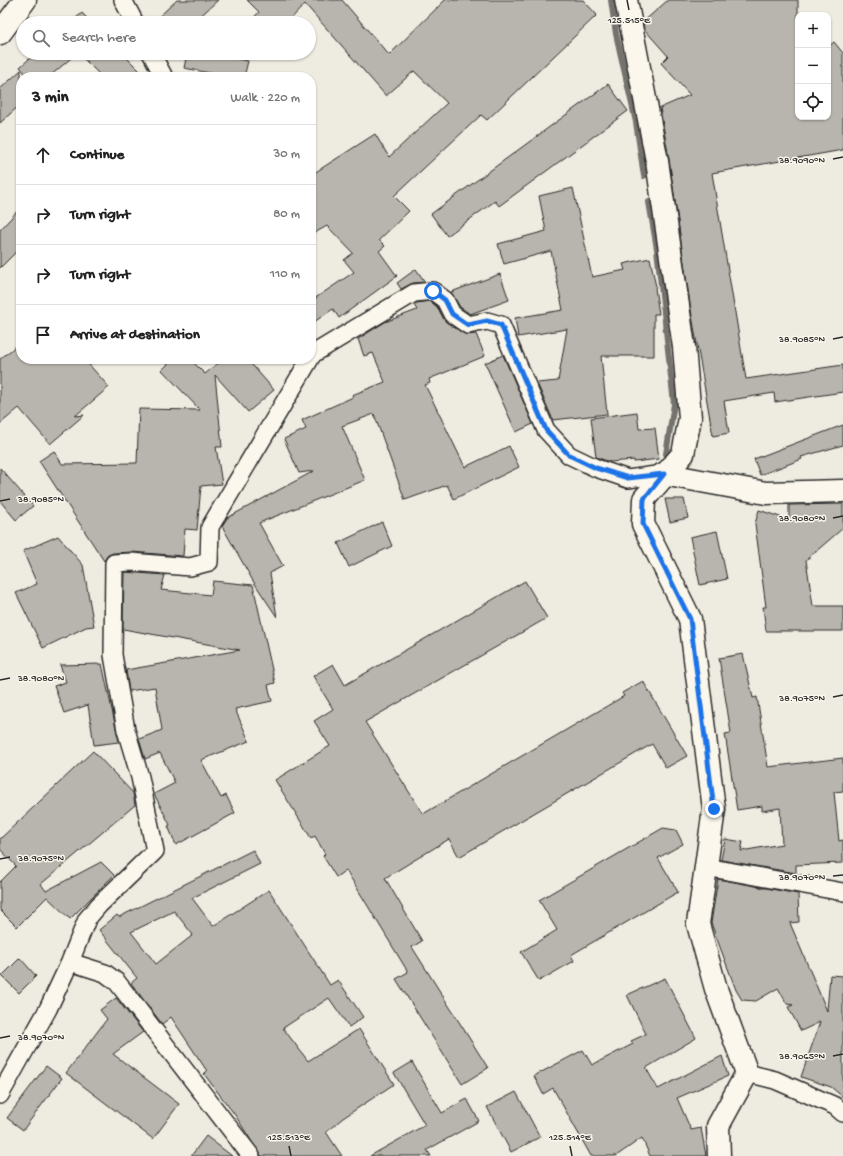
<!DOCTYPE html>
<html lang="en">
<head>
<meta charset="utf-8">
<style>
  :root { --surface:#fff; --page:#f2f2f2; --text:#222; --muted:#767676; --line:#e0e0e0 }
  body { margin:0; font-family:"Gochi Hand",sans-serif; background:var(--page); color:var(--text) }
  .controls { position:absolute; right:12px; top:12px; display:grid; overflow:hidden; border-radius:8px; box-shadow:0 1px 3px #0004 }
  .controls button { width:36px; height:36px; display:grid; place-items:center; padding:0; border:0; border-bottom:1px solid var(--line); background:var(--surface); color:var(--text); font:20px sans-serif }
  .stop { position:absolute; width:12px; height:12px; margin:-9px; border:3px solid #1a73e8; border-radius:50%; background:#fff }
  .stop.end { background:#1a73e8; border-color:#fff; box-shadow:0 1px 4px #0008 }
  .list { margin:0; padding:0; list-style:none }
  h2 { display:flex; justify-content:space-between; align-items:center; height:52px; margin:0; padding:0 16px; font-size:17px }
  h2 small { font-size:13px; font-weight:400; color:var(--muted) }
  .list li { display:grid; grid-template-columns:26px 1fr auto; gap:12px; align-items:center; box-sizing:border-box; height:60px; padding:0 16px; border-top:1px solid var(--line) }
  .list b { display:block; font-size:15px; white-space:nowrap }
  .list em { font-size:13px; font-style:normal; color:var(--muted) }
  .icon { flex:none; width:22px; height:22px; fill:none; stroke:currentColor; stroke-width:2; stroke-linecap:round; stroke-linejoin:round }
  .map { position:relative; flex:none; width:843px; height:1156px; overflow:hidden }
  .search { position:absolute; background:var(--surface); box-shadow:0 1px 3px #0004; left:16px; top:16px; width:300px; height:44px; display:flex; align-items:center; gap:10px; box-sizing:border-box; padding:0 14px; border-radius:22px; color:var(--muted); font-size:15px }
  .panel { position:absolute; background:var(--surface); box-shadow:0 1px 3px #0004; left:16px; top:72px; width:300px; height:292px; border-radius:16px }
  .map>svg:first-child { display:block }
  .lines { fill:none; stroke-linecap:round; stroke-linejoin:round }
  .stream { stroke:#74726e; stroke-width:6 }
  .building { fill:#b8b5ae; stroke:#2b2b2b; fill-rule:evenodd }
  .street-casing { stroke:#2b2b2b; stroke-width:20 }
  .secondary-casing { stroke:#2b2b2b; stroke-width:25 }
  .street { stroke:#fbf7ec; stroke-width:17 }
  .secondary { stroke:#fbf7ec; stroke-width:22 }
  .route { stroke:#1a73e8; stroke-width:5 }
  .ticks { fill:none; stroke:#2b2b2b; stroke-width:1.5 }
  .ticks-label { font-size:10px; text-anchor:middle; fill:#2b2b2b; stroke:#fbf7ec; stroke-width:3; stroke-linejoin:round; paint-order:stroke }
</style>
</head>
<body>
<div class="map">
<svg width="843" height="1156" viewBox="0 0 843 1156">
  <rect width="100%" height="100%" fill="#eeebe0"/>
  <filter id="ink" filterUnits="userSpaceOnUse"><feTurbulence type="fractalNoise" baseFrequency=".025" numOctaves="2"/><feDisplacementMap in="SourceGraphic" scale="8" xChannelSelector="R" yChannelSelector="G"/><feConvolveMatrix kernelMatrix="1 2 1 2 8 2 1 2 1" color-interpolation-filters="sRGB"/></filter>
  <g filter="url(#ink)">
    <g class="lines">
      <!-- stream -->
      <path class="stream" d="M611 0 616 34 636 122 644 176
        M649 202 657 249 674 404 666 454"/>
    </g>
    <!-- building -->
    <path class="building" d="M177 0H218L193 23H152Z
      M247 0H342L389 55 445 0H583L597 15 487 120 481 115 394 196 409 211 379 240 385 246 379 251 397 276 339 318 333 309 311 324V301L354 272 344 260 353 253 327 226 311 235V175L375 134 389 157 447 103 414 71 386 96 305 4 287 23H249L259 12Z
      M668 0H798V117H828V47L834 42 843 53V150L712 173 746 379 843 365V392L775 402 774 393 724 401 729 433 713 436 690 304 669 159 660 108 690 95 661 63 668 56 644 29 643 22Z
      M82 13 92 23H70Z
      M36 53H77L49 77H28L20 67Z
      M78 53H122L146 77H102Z
      M187 53H208L248 61 244 77H231L184 68Z
      M21 70V104L0 123V89Z
      M608 84 628 111 499 206 495 201 447 236 431 214Z
      M573 188 592 277 625 270 623 264 650 258 656 287 655 288 659 314H654V356H601L607 414 553 420 537 383 558 381 567 329 518 337 515 318 563 310 551 251 504 264 498 244 546 231 539 196Z
      M21 207V247L0 268V230Z
      M416 269 425 282 413 283 401 289 397 283Z
      M500 274 509 300 470 314 460 307 451 292Z
      M430 301 437 307 446 322 466 335 476 334 485 356 429 379 430 383 425 385 465 467 509 446 519 467 454 499 447 485 405 500 374 414 342 426 365 480 259 523 283 566 270 573 277 617 253 581 222 526 227 518 314 471 299 473 284 439 306 429 302 420 353 397 352 395 385 382 373 353 364 356 358 339 385 322 417 310 414 305 417 303Z
      M21 342V359H84L109 387 75 416 84 415 50 444 19 408 0 424V359Z
      M503 355 533 424 516 432 485 363Z
      M173 359H190L205 374 223 359H247L274 390 248 412 215 375 222 447H216L222 484 201 486 197 530 185 529 183 556 132 552 113 553 108 555 104 561 39 461 54 451 62 464 137 463 139 409 200 410 162 370Z
      M637 412 639 429 655 428 659 459 634 462V460L610 462 596 457 591 418Z
      M843 425V445L801 457 802 459 760 475 754 459Z
      M0 468 33 506 16 520 0 501Z
      M665 499H684L688 518 670 522Z
      M843 504V528L806 560 813 606H843V631H766L763 607H766L755 524 759 510 789 520V505Z
      M382 522 392 546 349 567 338 543Z
      M717 531 727 579 700 585 690 537Z
      M58 536 83 565 94 626 86 627 43 648 16 593 37 584 23 551Z
      M124 572 165 575 161 590 211 595 213 581 253 585 275 683 268 685 272 701 235 709 249 741 201 760 221 798 226 795 235 813 176 845 168 826 170 825 154 794 175 783 160 753 145 759 139 739 162 730 155 687 129 691 126 670 240 650 123 629Z
      M525 581 547 618 365 722 423 814 624 696 622 693 643 681 687 756 666 768 652 744 459 857 449 839 385 878 422 941 412 947 488 1068 462 1084 396 979 408 972 346 870 336 877 323 856 325 854 315 836 311 838 275 780 330 746 314 721 333 709 313 676 333 664 345 685Z
      M743 654 753 698 757 697 768 767 843 758V791L834 792 839 841 843 840V863L796 865V873L721 860 725 839 743 842 741 851 782 844 780 808 762 811V806L737 810 725 734 731 733 719 658Z
      M102 664 119 742 94 745 88 705 64 713 54 686 66 682 60 665Z
      M93 751 133 793 135 805 41 884 46 891 101 862 114 875 70 919 47 897 17 927 0 910V882L16 866 0 849V839Z
      M663 828 676 830 683 844 658 858 678 892 571 955 574 961 539 981 521 952 557 930 539 900Z
      M253 850 260 864 192 898 213 926 269 890 330 985 338 980 363 1017 349 1027 329 998 283 1028 308 1061 359 1029 394 1084 343 1118 326 1132 342 1156H261L235 1115 204 1074 207 1071 171 1017 162 1024 131 983 137 978 99 930 117 915 119 917ZM174 911 193 935 156 964 131 932Z
      M718 879 798 894 799 922 790 923 827 1011 830 975 843 976V1097L831 1087 801 1077 820 1022 801 1031 788 1007 793 1005 787 1004 778 988 756 1001 742 1000 736 990 711 923Z
      M20 958 36 976 19 993 2 976Z
      M665 978 696 1038 646 1068 658 1089 722 1056 728 1076 677 1098 691 1130 701 1128 706 1156H650L642 1138 616 1156H591L553 1088 543 1094 534 1076 583 1050 592 1065 633 1044 631 1041 646 1034 627 995Z
      M116 998 143 1032 113 1054 179 1104 153 1139 66 1073 107 1019 100 1010Z
      M412 1062 442 1113 467 1099 479 1121 427 1150 431 1156H370L425 1125 394 1073Z
      M46 1066 62 1078 23 1130 7 1118Z
      M516 1092 540 1137 511 1152 487 1107Z
      M206 1136 232 1156H191Z"/>
    <g class="lines">
      <!-- street casing -->
      <g class="street-casing">
        <path id="street" d="M123 0 135 23
          M151 53 164 77
          M311 357 313 354 414 293 433 291 445 300 452 314 468 325 487 321 501 325 546 430 569 455 596 468 628 479 663 474
          M706 867 843 892
          M70 962 105 973 117 982 251 1156
          M747 1073 775 1080 835 1106 843 1113
          M0 1095 48 1009 70 962 87 919 99 905 155 851 140 777 126 730 113 655 114 563 131 562 190 567 209 562 210 527 310 359"/>
      </g>
      <!-- secondary casing -->
      <g class="secondary-casing">
        <path id="secondary" d="M626 0 657 161 684 347 690 418 683 454 644 499 643 524 690 619 714 809 698 924 716 989 747 1073 718 1126 719 1156
          M0 33 25 0
          M663 474 766 493 843 491"/>
      </g>
      <!-- street -->
      <use href="#street" class="street"/>
      <!-- secondary -->
      <use href="#secondary" class="secondary"/>
    </g>
  </g>
  <g class="lines" filter="url(#ink)">
    <!-- route -->
    <path class="route" d="M433 291 445 300 452 314 468 325 487 321 501 325 546 430 569 455 596 468 628 478 664 474 644 499 643 524 690 619 714 809"/>
  </g>
  <!-- ticks -->
  <path class="ticks" d="M627 0 629 10M833 159 843 157M833 339 843 337M0 501 10 499M833 518 843 516M0 680 10 678M833 697 843 695M0 859 10 857M833 876 843 875M0 1038 10 1036M833 1056 843 1054M289 1146 291 1156M570 1146 572 1156"/>
  <g class="ticks-label">
    <text x="629" y="23">125.515°E</text>
    <text x="802" y="163">38.9090°N</text>
    <text x="802" y="342">38.9085°N</text>
    <text x="41" y="502">38.9085°N</text>
    <text x="802" y="521">38.9080°N</text>
    <text x="41" y="681">38.9080°N</text>
    <text x="802" y="701">38.9075°N</text>
    <text x="41" y="861">38.9075°N</text>
    <text x="802" y="880">38.9070°N</text>
    <text x="41" y="1040">38.9070°N</text>
    <text x="802" y="1059">38.9065°N</text>
    <text x="289" y="1140">125.513°E</text>
    <text x="570" y="1140">125.514°E</text>
  </g>
</svg>
<div class="controls">
<button>+</button>
<button>−</button>
<button><svg class="icon" aria-label="locate" viewBox="0 0 24 24"><circle cx="12" cy="12" r="6"/><path d="M12 2v4M12 18v4M2 12h4M18 12h4"/></svg></button>
</div>
<div class="stop" style="left:433px;top:291px"></div>
<div class="stop end" style="left:714px;top:809px"></div>
<div class="search"><svg class="icon" aria-label="search" viewBox="0 0 24 24"><circle cx="10" cy="10" r="6"/><path d="M15 15l6 6"/></svg>Search here</div>
<section class="panel">
<h2>3 min<small>Walk · 220 m</small></h2>
<ul class="list">
<li><svg class="icon" aria-label="ahead" viewBox="0 0 24 24"><path d="M12 20V5M6 11l6-6 6 6"/></svg><div><b>Continue</b></div><em>30 m</em></li>
<li><svg class="icon" aria-label="right" viewBox="0 0 24 24"><path d="M7 20v-9h11M14 6l5 5-5 5"/></svg><div><b>Turn right</b></div><em>80 m</em></li>
<li><svg class="icon" aria-label="right" viewBox="0 0 24 24"><path d="M7 20v-9h11M14 6l5 5-5 5"/></svg><div><b>Turn right</b></div><em>110 m</em></li>
<li><svg class="icon" aria-label="arrive" viewBox="0 0 24 24"><path d="M6 21V4h12l-3 4 3 4H6"/></svg><div><b>Arrive at destination</b></div></li>
</ul>
</section>
</div>
</body>
</html>
